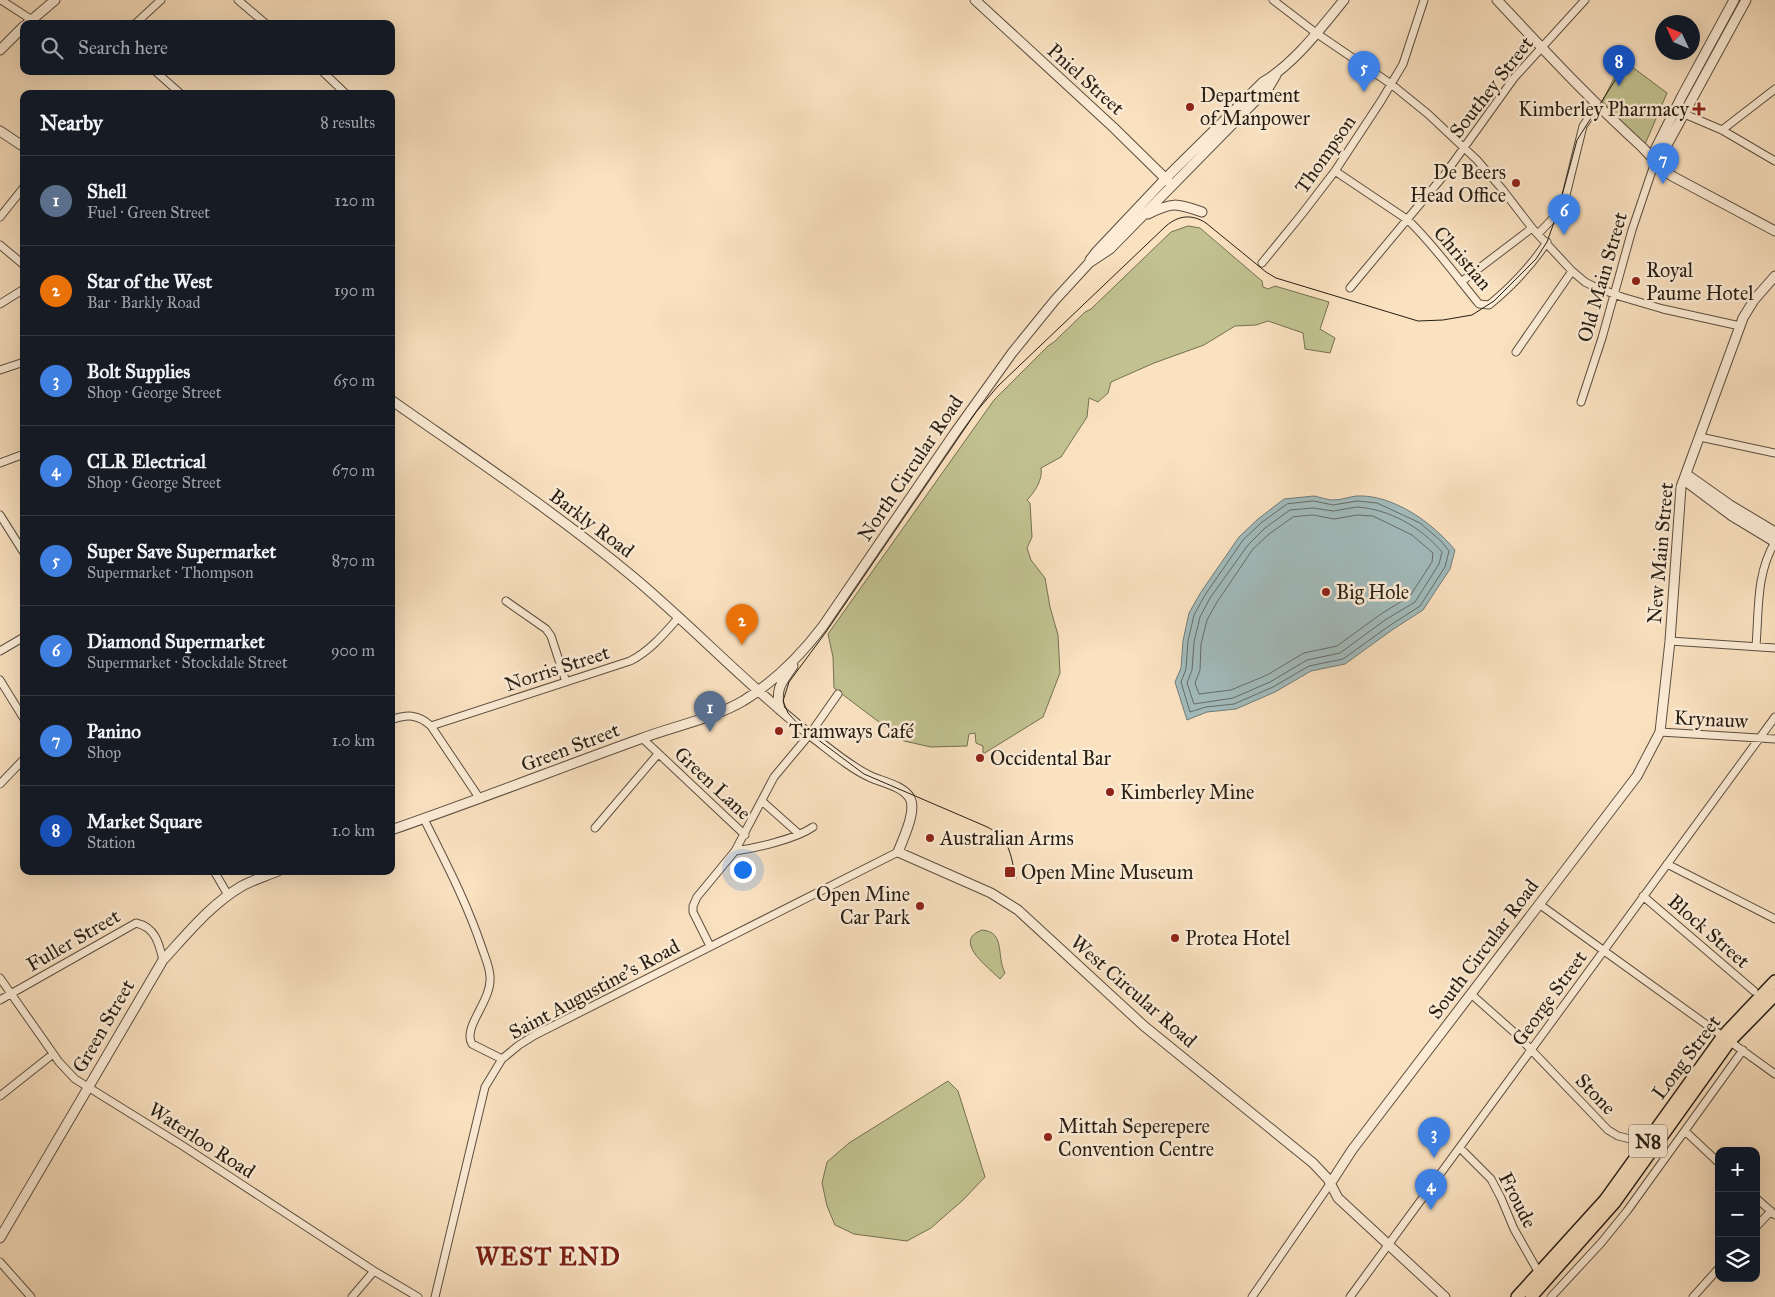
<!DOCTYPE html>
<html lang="en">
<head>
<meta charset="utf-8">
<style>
  :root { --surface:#171b24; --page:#20242c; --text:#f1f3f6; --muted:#9ea1a6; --line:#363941; --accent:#c59692 }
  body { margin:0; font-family:"IM FELL Great Primer",serif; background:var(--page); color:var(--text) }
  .controls { position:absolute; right:15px; bottom:15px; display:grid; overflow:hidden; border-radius:10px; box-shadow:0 5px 20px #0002 }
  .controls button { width:45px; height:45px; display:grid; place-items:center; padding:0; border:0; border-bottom:1px solid var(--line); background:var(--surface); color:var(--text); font:25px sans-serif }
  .compass { position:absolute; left:1655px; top:15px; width:45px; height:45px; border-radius:50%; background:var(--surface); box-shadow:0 5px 20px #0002; rotate:314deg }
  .you { position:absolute; left:742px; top:869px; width:18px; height:18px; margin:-12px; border:4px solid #fff; border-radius:50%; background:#1a73e8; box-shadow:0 0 0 8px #1a73e833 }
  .badge { display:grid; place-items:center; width:32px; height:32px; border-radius:50%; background:var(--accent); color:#fff; font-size:16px; font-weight:700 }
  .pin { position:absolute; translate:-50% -41px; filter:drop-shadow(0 1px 2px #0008) }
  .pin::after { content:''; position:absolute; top:26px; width:18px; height:15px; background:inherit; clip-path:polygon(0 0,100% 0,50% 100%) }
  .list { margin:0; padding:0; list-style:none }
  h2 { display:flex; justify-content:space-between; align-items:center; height:65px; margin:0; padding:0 20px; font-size:21px }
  h2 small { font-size:16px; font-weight:400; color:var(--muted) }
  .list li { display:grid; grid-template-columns:32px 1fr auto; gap:15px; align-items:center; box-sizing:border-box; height:90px; padding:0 20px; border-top:1px solid var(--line) }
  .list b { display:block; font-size:19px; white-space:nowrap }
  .list p { margin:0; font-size:16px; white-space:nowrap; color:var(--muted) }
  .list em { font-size:16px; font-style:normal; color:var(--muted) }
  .icon { flex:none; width:28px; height:28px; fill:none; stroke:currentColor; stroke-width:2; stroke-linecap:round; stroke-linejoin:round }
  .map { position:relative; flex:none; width:1775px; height:1297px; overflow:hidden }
  .search { position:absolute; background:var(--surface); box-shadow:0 5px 20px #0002; left:20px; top:20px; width:375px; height:55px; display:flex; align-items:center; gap:12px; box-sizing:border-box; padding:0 18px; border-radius:10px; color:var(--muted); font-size:19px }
  .panel { position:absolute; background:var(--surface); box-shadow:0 5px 20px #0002; left:20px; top:90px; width:375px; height:785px; border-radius:10px }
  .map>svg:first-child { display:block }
  .green { fill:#c1c290; stroke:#747052 }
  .water { fill:#a2bbbc; stroke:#707c79 }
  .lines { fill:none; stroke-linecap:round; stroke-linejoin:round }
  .shore { stroke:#646c68; stroke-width:1 }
  .minor-casing { stroke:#5b4f3f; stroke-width:9 }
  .tertiary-casing { stroke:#5b4f3f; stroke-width:11 }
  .trunk-casing { stroke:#261e14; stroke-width:14 }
  .minor { stroke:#fcecd6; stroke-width:7 }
  .tertiary { stroke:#fcecd6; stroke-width:9 }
  .trunk { stroke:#fae1c0; stroke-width:11 }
  .tram { stroke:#261e14; stroke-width:1 }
  .poi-dot { fill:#8f2418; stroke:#fcecd6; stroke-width:2 }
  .labels { text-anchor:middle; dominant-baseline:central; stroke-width:5; stroke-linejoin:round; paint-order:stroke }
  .shield { fill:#fcecd6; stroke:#665c4e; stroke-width:1 }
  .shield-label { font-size:19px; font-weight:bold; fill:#261e14 }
  .street-label { font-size:20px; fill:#261e14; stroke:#fcecd6 }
  .poi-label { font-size:20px; fill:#261e14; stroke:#fcecd6; text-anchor:start }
  .district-label { font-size:25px; font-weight:bold; letter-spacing:1px; fill:#7a1f14; stroke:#fcecd6 }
</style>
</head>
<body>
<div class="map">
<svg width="1775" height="1297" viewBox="0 0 1775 1297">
  <rect width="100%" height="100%" fill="#fae1c0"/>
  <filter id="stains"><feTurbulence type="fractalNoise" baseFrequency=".004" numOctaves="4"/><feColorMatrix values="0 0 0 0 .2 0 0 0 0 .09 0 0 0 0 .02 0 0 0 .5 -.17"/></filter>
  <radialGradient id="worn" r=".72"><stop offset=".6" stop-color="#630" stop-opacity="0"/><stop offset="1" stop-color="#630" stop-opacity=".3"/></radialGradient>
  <!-- green -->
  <path class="green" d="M1623 60 1667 93 1643 149 1599 108Z
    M1188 226 1200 228 1262 281 1263 287 1268 289 1275 286 1329 302 1320 329 1335 338 1330 353 1305 349 1303 333 1268 321 1256 325 1235 326 1204 345 1154 363 1111 382 1108 393 1098 402 1089 398 1087 417 1061 457 1041 468C1043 479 1035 492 1027 500L1030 503 1032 537 1027 548 1031 560 1045 578 1050 607 1058 635 1060 673 1043 717 983 754V746L976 743 975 733 969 734 967 746 931 747 904 741 834 688 833 657 828 634 994 400 1048 346 1054 342 1085 312 1091 309 1171 232Z
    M982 930C1006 932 996 956 1005 973L1000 979C988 967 952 941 982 930Z
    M948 1081 958 1091 985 1177 963 1200 931 1228 907 1241 854 1234 835 1225 827 1206 822 1183 827 1162 849 1143Z"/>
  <!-- water -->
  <path class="water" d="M1314 496C1320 497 1327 500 1333 500 1341 500 1349 497 1356 496 1393 494 1433 523 1455 550L1450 569 1423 610 1392 630 1345 664 1311 671 1275 692 1236 709 1207 712 1187 720 1175 682 1181 668 1183 641 1189 613 1201 592 1239 537 1258 519 1284 499Z"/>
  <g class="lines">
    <!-- shore -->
    <path class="shore" d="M1314 501 1333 505 1357 501 1377 503 1420 523 1441 541 1449 551 1445 567 1420 606 1389 626 1343 659 1309 666 1273 687 1234 704 1206 707 1190 712 1181 682 1186 669 1188 641 1194 615 1205 595 1243 540 1261 523 1287 504Z
      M1357 507C1389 509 1421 527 1442 552L1439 564 1415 602 1385 620 1340 653 1307 660 1270 682 1233 698 1194 704 1187 683 1192 670 1194 642 1200 617 1210 598 1248 545 1265 528 1290 510 1313 508 1333 511Z
      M1313 515 1334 519 1357 515 1373 516 1412 535 1433 553 1432 562 1410 596 1381 614 1337 646 1304 653 1267 675 1231 690 1199 694 1195 683 1200 670 1201 644 1207 620 1217 602 1253 549 1269 534 1293 517Z"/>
    <!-- minor casing -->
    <g class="minor-casing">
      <path id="minor" d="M1 0 32 20
        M238 0 266 24
        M1273 0 1316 33 1391 84 1428 114 1477 160 1502 189 1532 228 1572 271 1585 282 1593 286 1622 297 1663 309 1740 326
        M135 24 161 0
        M155 71 181 94
        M322 71 346 94
        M1675 110 1722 130 1775 161
        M1722 130 1775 89
        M1335 171 1408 220C1434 245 1456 276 1479 304L1489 305C1511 287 1531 266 1547 242
        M0 217 24 187
        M1538 234 1557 214 1566 195 1583 126 1597 106
        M0 245 24 265
        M1262 263 1302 214 1335 171 1381 101 1403 64 1424 0
        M1461 282 1532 228
        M1350 288 1445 174 1514 78 1585 0
        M0 304 24 289
        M1516 352 1572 271
        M0 370 24 362
        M1581 402 1602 338 1632 230 1655 162
        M1700 437 1775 453
        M0 463 24 454
        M0 515 24 553
        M506 601 546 629 551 636 566 682
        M1670 641 1775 648
        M1756 646C1759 609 1756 574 1775 542
        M0 651 24 637
        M0 680 24 719
        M391 720C407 714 418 714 431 726L480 799
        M431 726 630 661C650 651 664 634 679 617
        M1660 732 1775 739
        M642 738 745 835
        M0 784 24 759
        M762 801 799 834
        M424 819C445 861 467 903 482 948 485 957 490 968 490 977 492 1001 462 1027 472 1044L502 1059
        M595 828 658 754
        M735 851C756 848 796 839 813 827
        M1667 864 1775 919
        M214 871 228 895
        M1643 896 1754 991
        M1539 904 1775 1074
        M710 946 693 912V906L697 897 735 851 774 777 810 734 838 694
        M0 978 59 1062 75 1079 183 1146 374 1271 418 1297
        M1471 994 1515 1033 1608 1130 1618 1136 1647 1143
        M0 1000 136 923C155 927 159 943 163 960
        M0 1096 53 1054
        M1685 1131 1719 1163
        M1460 1148 1491 1179 1501 1198 1514 1229 1539 1273
        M1756 1198 1775 1215
        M1756 1227 1771 1211
        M0 1262 31 1297
        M352 1297 374 1271
        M435 1297 485 1087 502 1059 519 1045 535 1035 898 852
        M1252 1297 1330 1184
        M1350 1297 1775 717
        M1551 1297 1601 1243 1627 1211 1743 1050
        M1693 1297 1719 1268"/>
    </g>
    <!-- tertiary casing -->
    <g class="tertiary-casing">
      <path id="tertiary" d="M975 0 1113 127 1169 182
        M1497 0C1544 50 1591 101 1642 147 1652 157 1660 168 1672 176L1775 231
        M27 24 55 0
        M0 50 24 26
        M0 131 24 147
        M1655 162 1662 154 1746 0
        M1655 162V150L1682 96 1734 0
        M1148 214C1172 202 1176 203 1202 212
        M1090 260 1097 251 1165 179 1263 82C1294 64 1321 28 1344 0
        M391 400C472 457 555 512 632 576 692 626 747 685 809 734 828 748 849 767 871 777 882 782 903 786 910 798 917 811 903 839 898 852L991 893 1018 910 1144 1026 1313 1163 1328 1179 1338 1198 1445 1297
        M1686 474 1730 505 1775 532
        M1684 480 1732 516 1775 542
        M780 710C775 689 781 683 793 666
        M391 830C475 801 557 769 640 739 674 726 712 719 743 701 774 682 801 655 823 626L954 434 1012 353 1055 300 1089 263 1110 249 1269 87 1276 75
        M1330 1184 1352 1150 1637 776 1660 732 1670 641 1681 487 1743 318 1754 300 1775 276
        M0 1238 163 960C187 934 211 904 242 886 253 880 266 876 278 871"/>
    </g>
    <!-- trunk casing -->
    <g class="trunk-casing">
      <path id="trunk" d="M1517 1297 1605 1200 1723 1036 1775 981
        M1531 1297 1615 1202 1730 1041 1775 995"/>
    </g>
    <!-- minor -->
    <use href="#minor" class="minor"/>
    <!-- tertiary -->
    <use href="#tertiary" class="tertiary"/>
    <!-- trunk -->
    <use href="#trunk" class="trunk"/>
    <!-- tram -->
    <path class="tram" d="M1016 878C1010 853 1010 837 985 826L864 774 801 727 788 713 783 701 789 682 826 632 976 412 998 386 1166 226C1179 215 1192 214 1206 223L1266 272 1276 278 1418 321 1443 320 1472 315 1494 301 1536 259 1547 242 1557 214 1577 140 1623 68"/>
  </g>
  <!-- markers -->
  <g class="poi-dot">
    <circle cx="1190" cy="107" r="5"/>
    <path d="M1696.5 101.5h5v5h5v5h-5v5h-5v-5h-5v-5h5z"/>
    <circle cx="1516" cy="183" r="5"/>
    <circle cx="1636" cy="281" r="5"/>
    <circle cx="1326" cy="592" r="5"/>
    <circle cx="779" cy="731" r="5"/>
    <circle cx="980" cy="758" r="5"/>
    <circle cx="1110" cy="792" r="5"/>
    <circle cx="930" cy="838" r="5"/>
    <rect x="1004" y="866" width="12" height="12" rx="2.5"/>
    <circle cx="920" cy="906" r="5"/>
    <circle cx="1175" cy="938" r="5"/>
    <circle cx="1048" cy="1137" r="5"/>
  </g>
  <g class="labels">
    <!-- shield labels -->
    <rect class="shield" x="1629" y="1124.5" width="38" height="33" rx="4"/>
    <g class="shield-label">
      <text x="1648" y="1141">N8</text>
    </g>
    <!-- street labels -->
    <g class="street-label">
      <text transform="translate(1086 79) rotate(42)">Pniel Street</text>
      <text transform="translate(1491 87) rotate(-52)">Southey Street</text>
      <text transform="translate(1325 154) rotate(-55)">Thompson</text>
      <text transform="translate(1463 258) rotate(49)">Christian</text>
      <text transform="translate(1602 277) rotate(-74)">Old Main Street</text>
      <text transform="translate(910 468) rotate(-56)">North Circular Road</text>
      <text transform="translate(592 523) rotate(37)">Barkly Road</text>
      <text transform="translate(1660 553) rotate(-85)">New Main Street</text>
      <text transform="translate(557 668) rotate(-18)">Norris Street</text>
      <text transform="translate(1711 719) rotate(3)">Krynauw</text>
      <text transform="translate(570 747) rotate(-21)">Green Street</text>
      <text transform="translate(713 783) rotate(43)">Green Lane</text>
      <text transform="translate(1709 931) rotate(41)">Block Street</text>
      <text transform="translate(73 940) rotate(-30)">Fuller Street</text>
      <text transform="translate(1483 949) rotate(-53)">South Circular Road</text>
      <text transform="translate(594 989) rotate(-28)">Saint Augustine's Road</text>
      <text transform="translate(1134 991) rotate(41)">West Circular Road</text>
      <text transform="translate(1549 998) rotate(-54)">George Street</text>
      <text transform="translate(103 1026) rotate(-60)">Green Street</text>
      <text transform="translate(1686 1057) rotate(-53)">Long Street</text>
      <text transform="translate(1596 1094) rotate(46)">Stone</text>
      <text transform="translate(202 1140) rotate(33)">Waterloo Road</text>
      <text transform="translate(1518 1200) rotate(63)">Froude</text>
    </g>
    <!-- poi labels -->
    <g class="poi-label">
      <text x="1200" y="95">Department<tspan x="1200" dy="23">of Manpower</tspan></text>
      <text x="1689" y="109" text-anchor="end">Kimberley Pharmacy</text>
      <text x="1506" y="172" text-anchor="end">De Beers<tspan x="1506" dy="23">Head Office</tspan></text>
      <text x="1646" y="270">Royal<tspan x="1646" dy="23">Paume Hotel</tspan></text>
      <text x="1336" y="592">Big Hole</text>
      <text x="789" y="731">Tramways Café</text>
      <text x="990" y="758">Occidental Bar</text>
      <text x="1120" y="792">Kimberley Mine</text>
      <text x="940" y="838">Australian Arms</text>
      <text x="1021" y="872">Open Mine Museum</text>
      <text x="910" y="894" text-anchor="end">Open Mine<tspan x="910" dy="23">Car Park</tspan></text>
      <text x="1185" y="938">Protea Hotel</text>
      <text x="1058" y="1126">Mittah Seperepere<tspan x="1058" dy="23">Convention Centre</tspan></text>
    </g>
    <!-- district labels -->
    <g class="district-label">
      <text x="548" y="1256">WEST END</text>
    </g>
  </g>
  <rect width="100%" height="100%" filter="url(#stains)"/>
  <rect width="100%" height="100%" fill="url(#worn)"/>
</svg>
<div class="controls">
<button>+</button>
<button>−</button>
<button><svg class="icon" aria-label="layers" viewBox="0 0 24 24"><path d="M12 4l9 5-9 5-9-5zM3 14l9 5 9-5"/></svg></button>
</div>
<svg class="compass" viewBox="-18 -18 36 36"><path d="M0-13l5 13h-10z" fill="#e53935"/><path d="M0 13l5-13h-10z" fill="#9ea1a6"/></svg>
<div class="you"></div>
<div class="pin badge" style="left:710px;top:732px;background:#5c6f8a">1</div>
<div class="pin badge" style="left:742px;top:645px;background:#e8710a">2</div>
<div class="pin badge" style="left:1434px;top:1158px;background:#3f7fe0">3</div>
<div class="pin badge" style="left:1431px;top:1210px;background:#3f7fe0">4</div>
<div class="pin badge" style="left:1364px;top:92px;background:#3f7fe0">5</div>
<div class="pin badge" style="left:1564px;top:235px;background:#3f7fe0">6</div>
<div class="pin badge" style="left:1663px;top:184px;background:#3f7fe0">7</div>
<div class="pin badge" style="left:1619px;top:86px;background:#1a4fb4">8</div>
<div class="search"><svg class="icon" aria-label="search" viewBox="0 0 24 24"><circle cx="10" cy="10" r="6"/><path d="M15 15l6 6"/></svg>Search here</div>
<section class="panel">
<h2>Nearby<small>8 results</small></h2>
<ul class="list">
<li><span class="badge" style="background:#5c6f8a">1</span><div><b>Shell</b><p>Fuel · Green Street</p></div><em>120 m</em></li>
<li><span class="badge" style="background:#e8710a">2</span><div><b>Star of the West</b><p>Bar · Barkly Road</p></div><em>190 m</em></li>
<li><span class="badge" style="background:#3f7fe0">3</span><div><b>Bolt Supplies</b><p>Shop · George Street</p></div><em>650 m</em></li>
<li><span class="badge" style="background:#3f7fe0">4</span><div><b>CLR Electrical</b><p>Shop · George Street</p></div><em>670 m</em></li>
<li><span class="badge" style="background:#3f7fe0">5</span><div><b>Super Save Supermarket</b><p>Supermarket · Thompson</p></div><em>870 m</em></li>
<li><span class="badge" style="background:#3f7fe0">6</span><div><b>Diamond Supermarket</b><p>Supermarket · Stockdale Street</p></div><em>900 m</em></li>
<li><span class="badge" style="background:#3f7fe0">7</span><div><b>Panino</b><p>Shop</p></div><em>1.0 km</em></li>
<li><span class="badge" style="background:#1a4fb4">8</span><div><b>Market Square</b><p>Station</p></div><em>1.0 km</em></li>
</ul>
</section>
</div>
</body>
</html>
